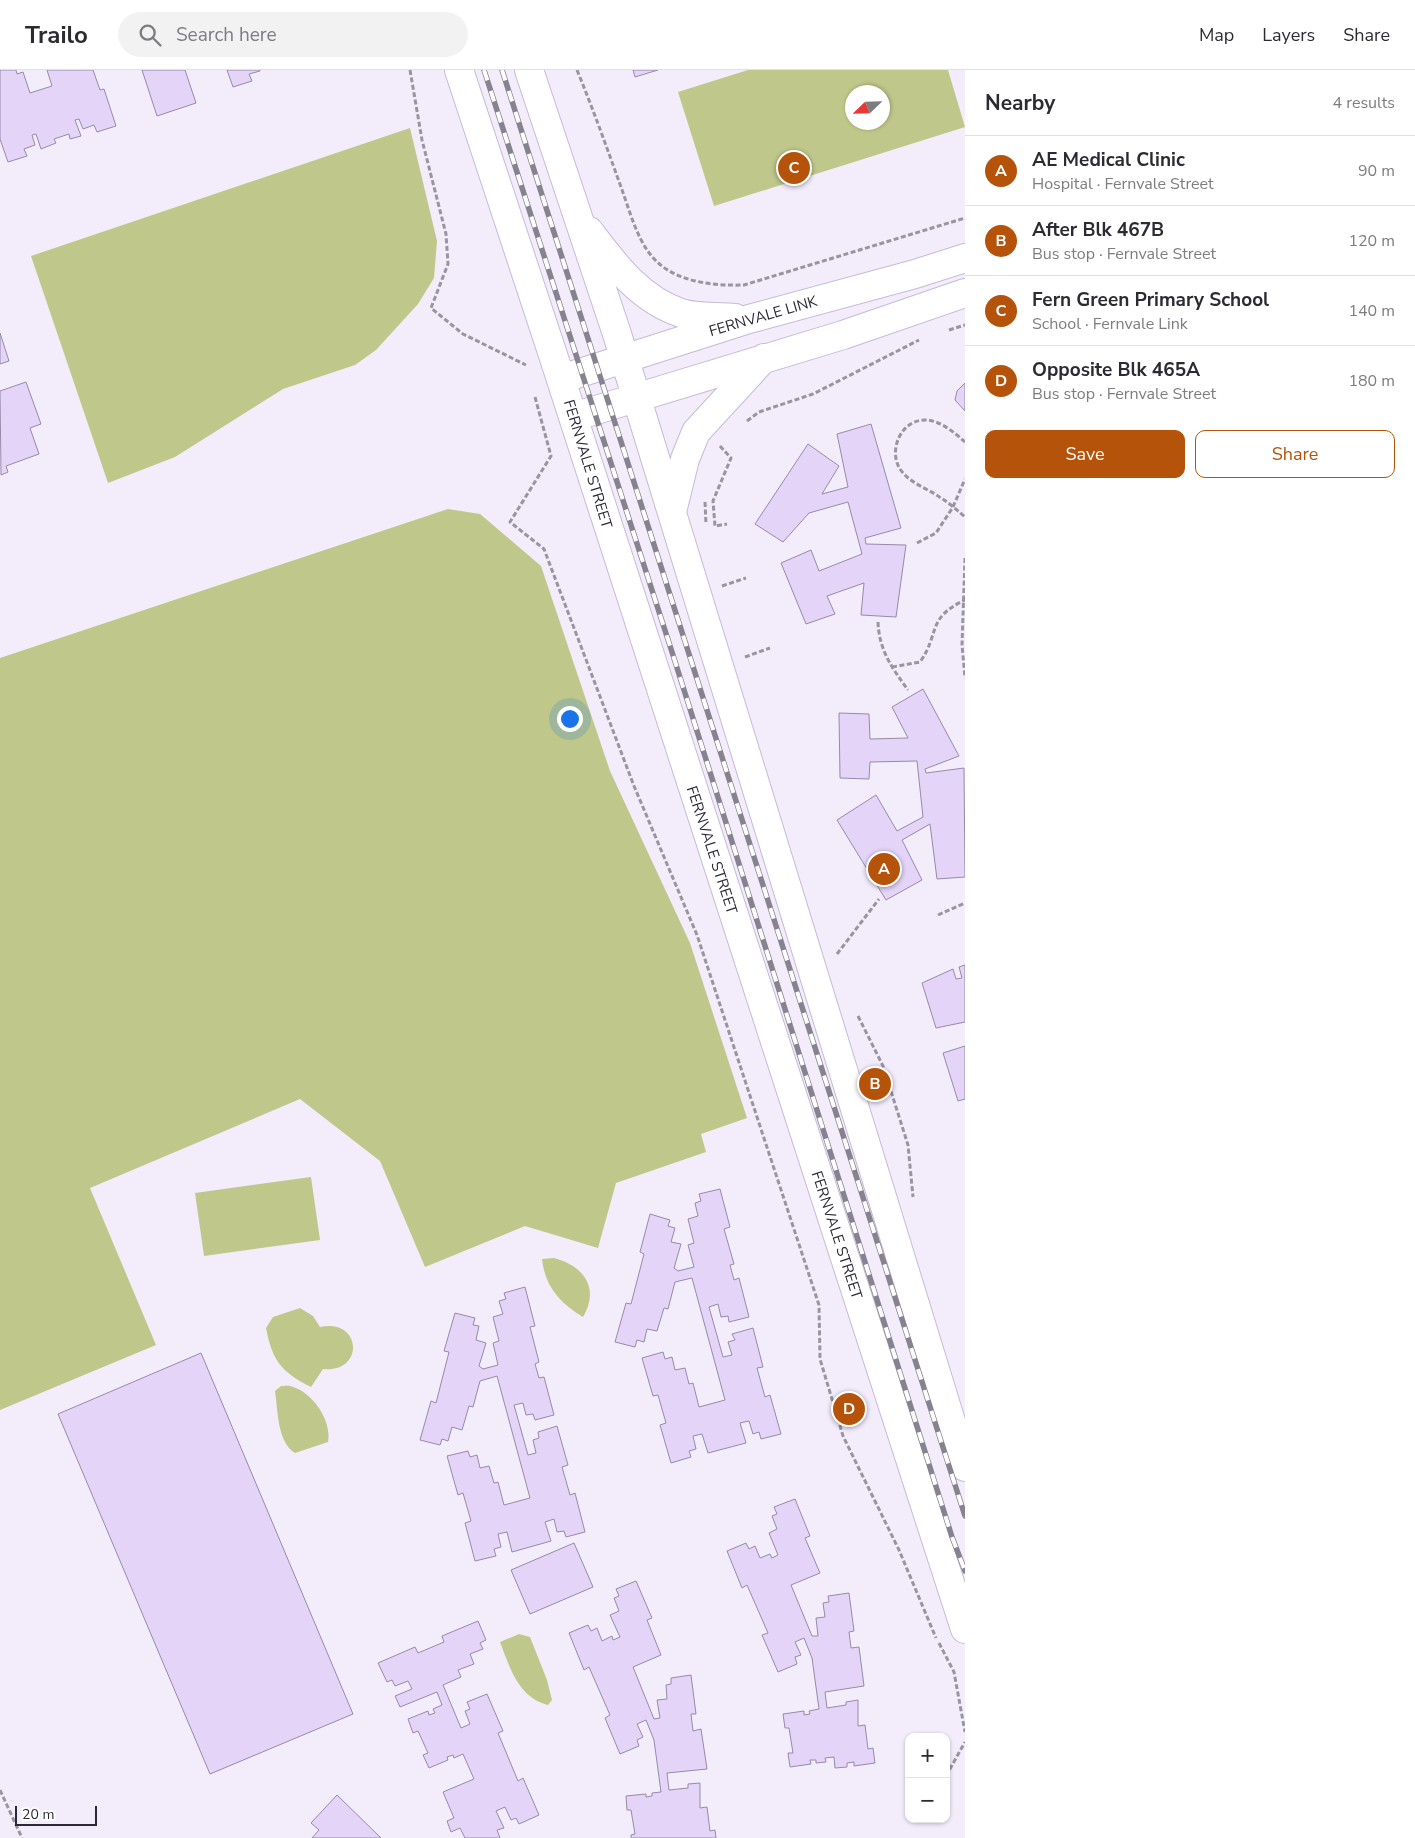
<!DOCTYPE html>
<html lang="en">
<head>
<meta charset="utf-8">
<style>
  :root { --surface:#fff; --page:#f2f2f3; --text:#2b2b33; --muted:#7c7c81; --line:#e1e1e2; --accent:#b45309 }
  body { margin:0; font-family:"Nunito Sans",sans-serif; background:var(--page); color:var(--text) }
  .controls { position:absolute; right:15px; bottom:15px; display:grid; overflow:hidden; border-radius:10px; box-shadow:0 1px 4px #0004 }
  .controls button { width:45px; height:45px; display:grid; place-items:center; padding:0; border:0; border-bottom:1px solid var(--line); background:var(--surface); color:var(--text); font:25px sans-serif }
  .compass { position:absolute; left:845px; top:15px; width:45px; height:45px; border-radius:50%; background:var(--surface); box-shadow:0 1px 4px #0004; rotate:247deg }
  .scale { position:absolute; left:15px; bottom:12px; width:82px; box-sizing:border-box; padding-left:5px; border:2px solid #2d2835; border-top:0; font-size:14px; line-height:18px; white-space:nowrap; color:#2d2835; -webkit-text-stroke:4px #fff; paint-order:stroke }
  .you { position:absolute; left:569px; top:648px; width:18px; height:18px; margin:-12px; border:4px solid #fff; border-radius:50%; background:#1a73e8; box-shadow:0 0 0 8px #1a73e833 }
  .badge { display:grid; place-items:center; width:32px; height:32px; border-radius:50%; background:var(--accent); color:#fff; font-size:16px; font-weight:700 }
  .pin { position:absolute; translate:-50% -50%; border:2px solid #fff; box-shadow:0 1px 5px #0006 }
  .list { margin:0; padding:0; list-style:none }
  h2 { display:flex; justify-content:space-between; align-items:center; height:65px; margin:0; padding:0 20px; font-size:21px }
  h2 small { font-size:16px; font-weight:400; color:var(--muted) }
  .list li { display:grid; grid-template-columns:32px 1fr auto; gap:15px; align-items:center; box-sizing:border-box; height:70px; padding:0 20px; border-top:1px solid var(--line) }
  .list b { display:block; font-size:19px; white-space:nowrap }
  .list p { margin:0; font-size:16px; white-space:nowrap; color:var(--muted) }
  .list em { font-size:16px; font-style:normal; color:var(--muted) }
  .actions { display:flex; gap:10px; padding:15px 20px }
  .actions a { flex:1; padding:11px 0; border:1px solid var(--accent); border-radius:10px; text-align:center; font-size:18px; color:var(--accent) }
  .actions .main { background:var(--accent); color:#fff }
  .icon { flex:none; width:28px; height:28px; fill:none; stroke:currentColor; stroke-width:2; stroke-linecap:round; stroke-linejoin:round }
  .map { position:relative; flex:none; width:965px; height:1768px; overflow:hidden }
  header { display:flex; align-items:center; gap:30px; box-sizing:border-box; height:70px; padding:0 25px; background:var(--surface); border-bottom:1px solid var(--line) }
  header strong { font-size:24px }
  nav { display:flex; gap:28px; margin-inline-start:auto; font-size:18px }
  .search { width:350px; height:45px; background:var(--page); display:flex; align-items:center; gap:12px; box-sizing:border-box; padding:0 18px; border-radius:28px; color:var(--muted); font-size:19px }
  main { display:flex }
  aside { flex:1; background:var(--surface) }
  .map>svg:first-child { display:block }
  .green { fill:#c0c78a; fill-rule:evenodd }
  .building { fill:#e3d4f8; stroke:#978aa9 }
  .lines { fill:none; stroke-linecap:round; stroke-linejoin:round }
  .minor-casing { stroke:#c7b9da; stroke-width:30 }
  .path { stroke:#9994a1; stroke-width:3; stroke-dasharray:5 2.5; stroke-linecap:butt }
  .minor { stroke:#fff; stroke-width:28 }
  .rail-casing { stroke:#87828f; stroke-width:5.5 }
  .rail { stroke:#fff; stroke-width:4; stroke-dasharray:11; stroke-linecap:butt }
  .labels { text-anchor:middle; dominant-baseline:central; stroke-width:4.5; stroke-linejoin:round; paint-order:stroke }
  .street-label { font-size:15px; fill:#2d2835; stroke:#fff }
</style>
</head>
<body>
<header>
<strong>Trailo</strong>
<div class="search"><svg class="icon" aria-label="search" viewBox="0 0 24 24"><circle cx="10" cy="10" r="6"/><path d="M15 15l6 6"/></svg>Search here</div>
<nav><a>Map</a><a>Layers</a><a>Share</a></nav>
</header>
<main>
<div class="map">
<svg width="965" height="1768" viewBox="0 0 965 1768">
  <rect width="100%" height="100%" fill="#f3edfb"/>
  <!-- green -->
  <path class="green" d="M748 0H948L965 57 714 136 678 22ZM852 22H882V52H852Z
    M410 58 437 171 434 208 418 234 376 280 355 295 283 319 175 387 108 413 31 186Z
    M448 439 480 444 541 496 610 701 690 873 747 1048 701 1064 706 1082 616 1113 598 1178 525 1156 425 1197 380 1091 300 1029 90 1118 156 1275 0 1340V588Z
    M311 1107 320 1170 204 1186 195 1123Z
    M554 1188C584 1196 600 1218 583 1247 560 1233 545 1217 542 1189Z
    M300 1238 313 1246 320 1257C362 1248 365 1303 323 1299L311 1317C281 1302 272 1290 266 1258L273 1247Z
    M281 1316C284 1316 290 1315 293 1317 313 1323 332 1351 328 1372L295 1383C277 1372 278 1340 275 1321Z
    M519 1564 530 1567 547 1610 552 1630 548 1635C518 1627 510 1598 500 1572Z"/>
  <!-- building -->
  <path class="building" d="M0 0H16L17 4 23 2 30 23 52 16 47 0H93L100 20 104 19 116 56 97 62 94 55 83 59 79 49 75 50 81 66 70 69 69 64 54 69 56 73 41 79 36 64 32 65 35 75 24 79 27 86 8 92 0 69Z
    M142 0H185L196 33 157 46Z
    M227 0H260V1L249 4 252 11 233 17Z
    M633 0H658L635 7Z
    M0 263 9 291 0 294Z
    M26 312 41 354 30 358 39 384 6 396 8 402 1 405 0 321Z
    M965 313V341L955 330 957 321Z
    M871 354 901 458 865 468 866 474 906 475 896 547 861 545 864 513 827 526 835 544 806 554 781 493 811 480 819 501 862 484 848 432 809 443 783 472 755 454 808 374 839 396 822 424 848 417 837 364Z
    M923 619 959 686 925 699 926 703 964 698 965 807 937 809 930 754 902 770 922 810 886 830 837 750 876 725 897 761 923 747 917 691 870 692 869 709 840 708 839 643 869 644 870 669 908 668 892 637Z
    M965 895V952L936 958 922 913 953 899 956 909 962 908 959 897Z
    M965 976V1029L958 1031 943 983Z
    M720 1119 730 1157 724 1159 734 1194 730 1195 734 1210 739 1208 749 1247 729 1252 728 1246 721 1247 718 1234 709 1237 723 1287 732 1285 728 1272 735 1270 732 1264 753 1258 763 1297 757 1298 765 1327 770 1325 781 1364 761 1369 759 1362 753 1364 749 1351 740 1353 746 1373 708 1383 702 1364 693 1366 696 1379 689 1381 691 1387 671 1393 660 1355 666 1353 658 1325 653 1326 642 1288 663 1282 665 1289 672 1287 675 1300 685 1298 689 1314 693 1313 699 1337 725 1330 692 1208 675 1212 668 1239 664 1238 657 1261 647 1259 644 1272 637 1270 635 1277 615 1272 626 1233 631 1234 644 1184 640 1182 650 1144 670 1150 668 1156 675 1158 671 1172 681 1174 674 1198 678 1201 694 1197 688 1175 694 1173 688 1149 698 1146 695 1133 701 1131 699 1124Z
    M525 1217 535 1256 530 1257 539 1292 535 1294 539 1308 544 1307 554 1345 535 1350 533 1344 526 1345 523 1333 514 1335 528 1385 536 1383 533 1370 539 1368 538 1362 557 1356 568 1395 562 1397 570 1425 575 1423 585 1462 566 1467 564 1461 557 1462 554 1449 545 1452 551 1471 512 1482 507 1462 498 1464 501 1477 494 1479 496 1486 475 1491 465 1453 471 1451 463 1423 458 1425 447 1386 468 1381 470 1387 477 1385 480 1398 489 1396 494 1413 498 1412 504 1435 530 1428 497 1306 480 1311 473 1337 469 1336 462 1360 452 1357 448 1371 442 1369 440 1375 420 1370 431 1331 436 1333 449 1282 444 1281 455 1243 475 1248 473 1255 479 1256 476 1270 486 1273 479 1296 483 1299 498 1295 493 1273 499 1271 493 1247 503 1244 499 1231 506 1229 504 1223Z
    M201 1283 353 1644 210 1704 58 1344Z
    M795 1429 810 1466 805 1468 820 1503 791 1515 812 1566H818L816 1548 825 1547 823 1533 829 1532 828 1526 849 1523 854 1561 849 1562 851 1578 859 1577 864 1616 825 1622 827 1638 846 1635V1632L858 1630V1656L865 1655 868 1679 873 1678 875 1693 854 1696V1692L847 1693V1697L835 1698 834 1687 825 1688 826 1692 816 1693V1690H810L811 1694 790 1697 788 1683H793L789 1658H785L783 1644 804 1641V1645L810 1644 809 1641 819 1639 812 1588 804 1568 795 1572 801 1585 795 1587 797 1594 778 1602 762 1565 768 1563 747 1515 742 1518 727 1481 746 1473 749 1479 755 1476 760 1488 770 1484 772 1488 778 1485 769 1463 777 1459 772 1446 777 1444 774 1437Z
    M574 1473 593 1517 530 1544 511 1500Z
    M636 1511 652 1548 647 1550 661 1585 633 1597 654 1649 660 1648 657 1630 667 1629 666 1615 671 1614V1608L691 1605 696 1644H691L693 1661 701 1659 707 1699 667 1703 669 1720 688 1718V1714L700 1713V1738L707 1737 710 1761 715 1760 716 1768H631V1765L635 1764 631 1740H627L626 1726 646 1724V1727L652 1726V1723L661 1722 654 1670 646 1650 637 1654 643 1667 637 1670 639 1676 620 1684 605 1648 610 1645 589 1597 584 1600 569 1563 588 1555 591 1561 597 1558 602 1571 612 1566 613 1570 620 1567 610 1545 619 1541 614 1528 619 1526 616 1519Z
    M478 1551 486 1570 480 1573 483 1579 470 1584 474 1594 458 1600 461 1607 443 1615 461 1658 470 1654 465 1641 470 1639 467 1632 487 1624 503 1661 498 1663 518 1711 523 1708 539 1745 519 1754 516 1748 511 1750 505 1737 496 1741 504 1758 497 1760 500 1768H465L460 1758 451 1762 447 1751 454 1748 443 1722 474 1709 463 1684 454 1688 453 1685 447 1687 448 1690 429 1698 423 1685 428 1683 418 1661 413 1663 408 1649 428 1641 429 1645 435 1643 433 1639 442 1635 437 1622 400 1637 395 1626 412 1619 408 1611 395 1616 392 1610 387 1612 378 1593 415 1577 418 1583 444 1572 442 1566Z
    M337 1725 381 1768H312L319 1760 311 1753Z"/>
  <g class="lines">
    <!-- minor casing -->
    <g class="minor-casing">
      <path id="minor" d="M459 0 553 285 965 1559
        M529 0 617 264 965 1397
        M589 161C614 194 639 229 681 243 696 248 718 246 735 248
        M561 309 749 249 915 204 965 188
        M573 347 843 265 965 223
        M672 442 685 389 696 362 764 288"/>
    </g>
    <!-- path -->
    <path class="path" d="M410 0 422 70 446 164 448 194 431 238 463 264 526 295
      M577 0C593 39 607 78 621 117 629 139 636 166 650 184 671 212 712 216 744 215L965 148
      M949 260 965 255
      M535 327 551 386 510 452 544 479 634 716 697 865 819 1235 820 1289 843 1366 899 1480 936 1568
      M747 351 759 342 813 324 919 270
      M965 372C955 363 940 350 925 350 901 350 888 380 900 399 909 413 927 418 941 428 949 433 957 440 965 447
      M720 376 731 388 713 431 715 456 727 454
      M705 432 706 454
      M917 473 936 463 953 437 965 409
      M965 488 962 575 965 608
      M722 516 746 508
      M878 552C879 580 892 598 908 620
      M745 587 770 578
      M892 597 920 592C940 564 926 548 965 530
      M938 845 965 833
      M837 884 879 829
      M858 946 883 996 908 1075 913 1127
      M939 1573 954 1602 965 1662
      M946 1706 965 1672
      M0 1720 22 1768"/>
    <!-- minor -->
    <use href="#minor" class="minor"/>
    <!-- rail casing -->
    <g class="rail-casing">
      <path id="rail" d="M484 0 672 582 952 1467 965 1501
        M502 0 965 1446"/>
    </g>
    <!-- rail -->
    <use href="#rail" class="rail"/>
  </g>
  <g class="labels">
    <!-- street labels -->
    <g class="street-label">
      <text transform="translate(763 246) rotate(-16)">FERNVALE LINK</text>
      <text transform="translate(588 394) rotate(73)">FERNVALE STREET</text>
      <text transform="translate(712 780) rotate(72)">FERNVALE STREET</text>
      <text transform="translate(837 1165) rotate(72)">FERNVALE STREET</text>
    </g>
  </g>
</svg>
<div class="controls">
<button>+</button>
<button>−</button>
</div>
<svg class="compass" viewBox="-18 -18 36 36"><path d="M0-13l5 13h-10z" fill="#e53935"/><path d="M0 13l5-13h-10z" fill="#7c7c81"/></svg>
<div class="scale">20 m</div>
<div class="you"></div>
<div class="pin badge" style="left:884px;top:799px">A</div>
<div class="pin badge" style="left:875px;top:1014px">B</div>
<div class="pin badge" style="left:794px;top:98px">C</div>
<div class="pin badge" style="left:849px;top:1339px">D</div>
</div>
<aside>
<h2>Nearby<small>4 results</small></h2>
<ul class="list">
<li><span class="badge">A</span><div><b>AE Medical Clinic</b><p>Hospital · Fernvale Street</p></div><em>90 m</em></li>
<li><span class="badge">B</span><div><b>After Blk 467B</b><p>Bus stop · Fernvale Street</p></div><em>120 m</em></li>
<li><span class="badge">C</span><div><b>Fern Green Primary School</b><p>School · Fernvale Link</p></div><em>140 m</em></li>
<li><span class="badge">D</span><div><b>Opposite Blk 465A</b><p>Bus stop · Fernvale Street</p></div><em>180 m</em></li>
</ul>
<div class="actions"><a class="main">Save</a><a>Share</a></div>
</aside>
</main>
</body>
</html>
